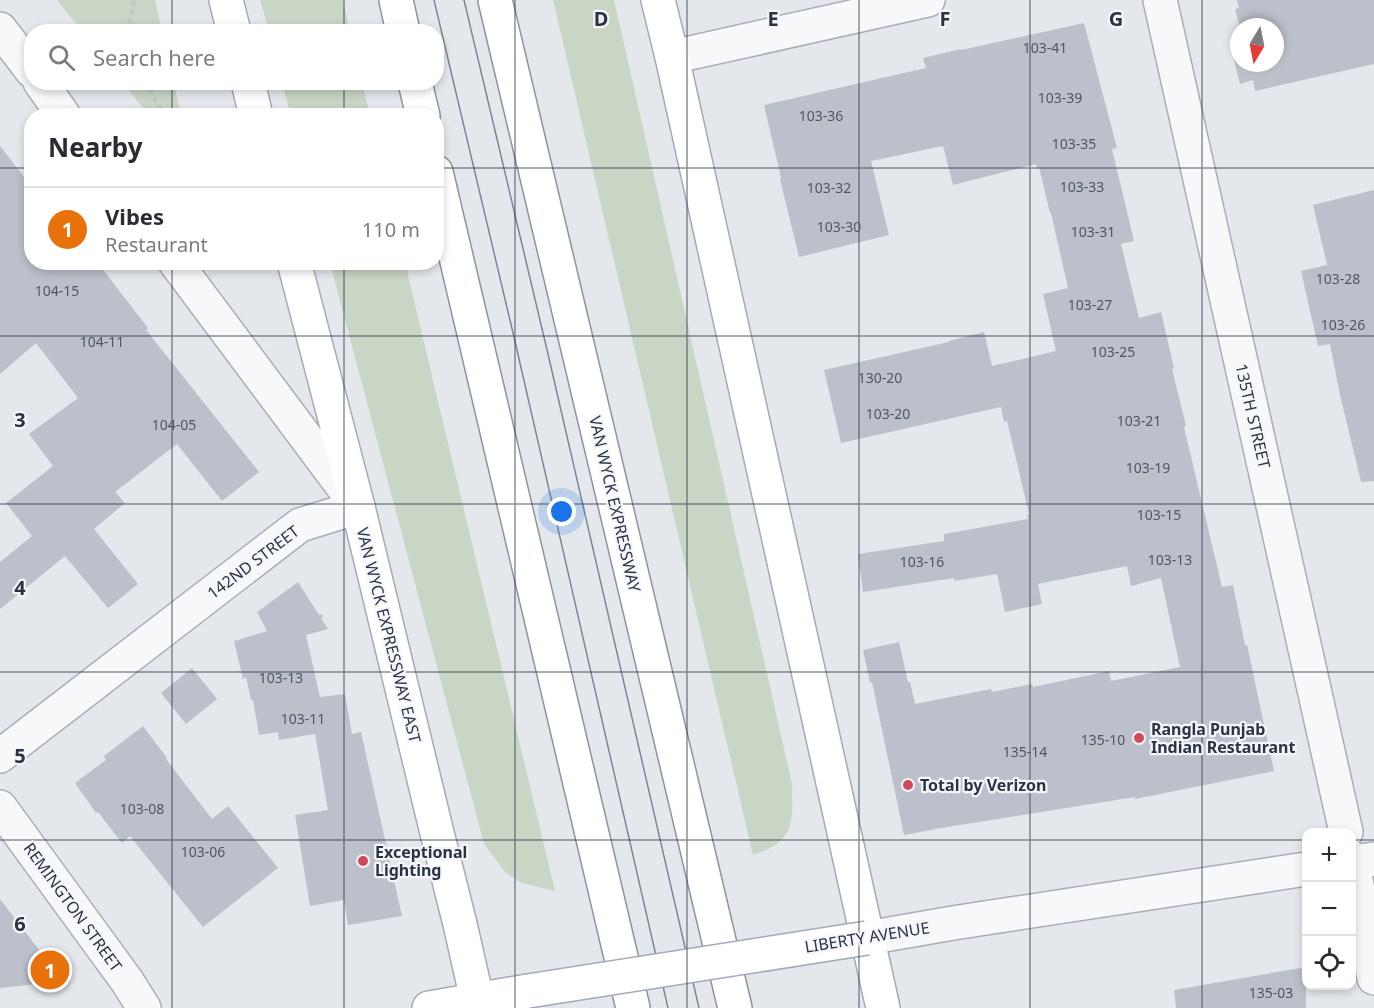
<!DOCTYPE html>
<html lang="en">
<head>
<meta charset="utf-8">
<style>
  :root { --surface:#fff; --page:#f2f2f3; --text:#2b2b33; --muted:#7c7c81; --line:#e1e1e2; --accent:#b45309 }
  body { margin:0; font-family:"Noto Sans",sans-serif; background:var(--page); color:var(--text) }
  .controls { position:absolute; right:18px; bottom:18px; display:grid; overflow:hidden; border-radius:12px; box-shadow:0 3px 9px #0003 }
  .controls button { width:54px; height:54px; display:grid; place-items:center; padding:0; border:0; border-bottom:2px solid var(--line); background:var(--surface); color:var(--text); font:30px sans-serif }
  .compass { position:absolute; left:1230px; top:18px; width:54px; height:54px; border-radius:50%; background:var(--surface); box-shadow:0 3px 9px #0003; rotate:190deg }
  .you { position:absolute; left:562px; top:512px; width:21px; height:21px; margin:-15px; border:4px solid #fff; border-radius:50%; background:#1a73e8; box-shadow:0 0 0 9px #1a73e833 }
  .badge { display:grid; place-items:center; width:39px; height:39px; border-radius:50%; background:var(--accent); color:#fff; font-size:20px; font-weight:700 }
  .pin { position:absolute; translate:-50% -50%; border:3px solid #fff; box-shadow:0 2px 6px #0006 }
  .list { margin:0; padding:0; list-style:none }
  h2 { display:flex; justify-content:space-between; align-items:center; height:78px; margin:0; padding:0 24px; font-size:26px }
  h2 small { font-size:20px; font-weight:400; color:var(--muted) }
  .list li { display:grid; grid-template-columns:39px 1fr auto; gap:18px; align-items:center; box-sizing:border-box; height:84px; padding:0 24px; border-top:2px solid var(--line) }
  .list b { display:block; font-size:22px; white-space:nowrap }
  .list p { margin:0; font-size:20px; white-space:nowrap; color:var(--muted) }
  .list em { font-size:20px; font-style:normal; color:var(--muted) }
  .icon { flex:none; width:33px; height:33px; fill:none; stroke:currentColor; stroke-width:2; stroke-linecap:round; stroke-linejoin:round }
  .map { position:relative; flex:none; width:1374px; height:1008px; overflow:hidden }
  .search { position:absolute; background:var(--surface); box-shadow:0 3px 9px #0003; left:24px; top:24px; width:420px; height:66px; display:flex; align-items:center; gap:15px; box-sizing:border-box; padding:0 21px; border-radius:24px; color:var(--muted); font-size:22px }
  .panel { position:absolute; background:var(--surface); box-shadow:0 3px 9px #0003; left:24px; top:108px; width:420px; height:162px; border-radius:24px }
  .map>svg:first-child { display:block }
  .green { fill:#c9d6c5 }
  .building { fill:#bbc0ca }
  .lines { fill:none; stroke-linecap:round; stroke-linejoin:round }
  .minor-casing { stroke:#a9aeb7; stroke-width:36 }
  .tertiary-casing { stroke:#a9aeb7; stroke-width:36 }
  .primary-casing { stroke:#a3abb8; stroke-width:36 }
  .motorway-casing { stroke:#8b94a3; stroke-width:36 }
  .path { stroke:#c2c5cb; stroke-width:4; stroke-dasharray:4.5 4.5; stroke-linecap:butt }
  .minor { stroke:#f7f8fa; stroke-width:33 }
  .tertiary { stroke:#f7f8fa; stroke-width:33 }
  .primary { stroke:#fff; stroke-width:33 }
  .motorway { stroke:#fff; stroke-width:33 }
  .tram { stroke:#7d8696; stroke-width:1.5 }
  .primary-bridge-casing { stroke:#a3abb8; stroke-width:36; stroke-linecap:butt }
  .primary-bridge { stroke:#fff; stroke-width:33 }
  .grid { fill:none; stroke:#2b3445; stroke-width:1.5; stroke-opacity:0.55 }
  .poi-dot { fill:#d1495b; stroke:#f4f6f9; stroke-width:2 }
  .labels { text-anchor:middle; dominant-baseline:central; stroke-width:4.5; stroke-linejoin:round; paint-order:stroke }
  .number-label { font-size:14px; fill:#4f5766 }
  .street-label { font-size:16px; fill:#2b3445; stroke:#f4f6f9 }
  .poi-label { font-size:16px; font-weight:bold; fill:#2b3445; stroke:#f4f6f9; text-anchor:start }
  .grid-label { font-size:20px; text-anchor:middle; font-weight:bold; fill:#2b3445; stroke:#f4f6f9; stroke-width:4.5; stroke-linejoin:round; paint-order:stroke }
</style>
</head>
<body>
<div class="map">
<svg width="1374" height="1008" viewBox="0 0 1374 1008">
  <rect width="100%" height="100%" fill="#e4e7ec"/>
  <!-- green -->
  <path class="green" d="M57 0H155L162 31H82Z
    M260 0H343L350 31H269Z
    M553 0H614L792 784C793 823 795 841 753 855Z
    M123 83H174L181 115H149Z
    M282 83H362L370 115H291Z
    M330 263H405L555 891 522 883 506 873 484 844Z"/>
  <!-- building -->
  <path class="building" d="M1237 0H1374V64L1255 91 1253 80 1240 84 1231 48 1239 46V63H1275V27H1240L1235 9 1239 8Z
    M1084 23 1117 148 1112 149 1134 241 1121 244 1139 318 1161 312 1174 368 1172 369 1186 426 1184 427 1222 587 1233 585 1245 645H1247L1274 771 1135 799V797L941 828 904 835 872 682 870 683 863 650 899 642 908 682H910L915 704 991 689 992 692 1032 684 1033 687 1109 671 1111 681 1180 667 1161 578 1131 586 1127 566 1038 584 1042 604 1005 612 997 574 954 581V578L863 592 858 554 944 541V534L1028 519 1027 515 1029 514 1007 421 1004 422 1001 407 841 443 824 370 949 342V341L984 332 992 366 1056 351 1043 294 1068 288 1051 213H1050L1039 167 1037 168 1036 164 953 185 943 146 871 161 889 235 799 257 780 179 781 178 764 105 926 68 923 58 961 49V50Z
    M0 146 32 187V262H97L148 328 146 330 259 472 222 501 177 444 115 492 125 503 94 529 138 584 108 608 65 556 0 609V562L32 536 6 503 53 466 29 434 78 398 36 343 0 374Z
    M1374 190V481L1361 482 1340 395 1330 344 1318 346 1301 271 1327 265 1313 205Z
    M298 582 319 615 322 614 323 617 321 618 328 629 306 635 320 697 345 694 352 734 361 732 402 916 348 925 344 900 310 906 295 815 328 810 315 734 279 740 278 732 259 735 253 700H251L246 677 243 679 234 641 267 631 257 612Z
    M192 668 217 699 186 724 161 693Z
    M143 726 167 758 166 759 212 819 228 806 278 868 203 927 130 836 122 843 98 812 96 813 75 783 106 760 104 756Z
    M0 899 63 981 0 988Z
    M1306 967V1008H1176L1174 990Z"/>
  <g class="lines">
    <!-- minor casing -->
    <g class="minor-casing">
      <path id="minor" d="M1160 0 1346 832
        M0 29 32 71
        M672 57 928 0
        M40 82 64 116
        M0 756 300 525 358 507 175 262
        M0 807 127 981 144 1008
        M1352 858 1374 978"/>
    </g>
    <!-- tertiary casing -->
    <g class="tertiary-casing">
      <path id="tertiary" d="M1352 862 1374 859
        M867 938 953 923 1306 869"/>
    </g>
    <!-- primary casing -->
    <g class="primary-casing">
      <path id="primary" d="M226 0 234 32
        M658 0 672 57 883 1008
        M248 82 256 116
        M294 262 358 507 437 833 460 924 479 1008
        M429 1008 528 991"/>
    </g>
    <!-- motorway casing -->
    <g class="motorway-casing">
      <path id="motorway" d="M396 0 403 32
        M495 0 735 1008
        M415 82 423 116
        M436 172 633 1008"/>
    </g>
    <!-- path -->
    <path class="path" d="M128 32 134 0
      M145 82 165 116"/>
    <!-- minor -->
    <use href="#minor" class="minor"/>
    <!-- tertiary -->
    <use href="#tertiary" class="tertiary"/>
    <!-- primary -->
    <use href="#primary" class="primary"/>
    <!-- motorway -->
    <use href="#motorway" class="motorway"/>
    <!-- tram -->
    <path class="tram" d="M434 0 514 337 668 1008
      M464 0 548 354 699 1008"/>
    <!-- primary-bridge casing -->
    <g class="primary-bridge-casing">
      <path id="primary-bridge" d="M528 991 867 938"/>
    </g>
    <!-- primary-bridge -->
    <use href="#primary-bridge" class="primary-bridge"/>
  </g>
  <!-- grid -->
  <path class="grid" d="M172 0V32M344 0V32M515 0V1008M687 0V1008M859 0V1008M1030 0V1008M1202 0V1008M172 82V116M344 82V116M0 168H32M436 168H1374M172 262V1008M344 262V1008M0 336H1374M0 504H1374M0 672H1374M0 840H1306M1352 840H1374"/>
  <!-- markers -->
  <g class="poi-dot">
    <circle cx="1139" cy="738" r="6"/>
    <circle cx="908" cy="785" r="6"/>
    <circle cx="363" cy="861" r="6"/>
  </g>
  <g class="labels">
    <!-- number labels -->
    <g class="number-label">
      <text x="1045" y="47">103-41</text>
      <text x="1060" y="97">103-39</text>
      <text x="821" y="115">103-36</text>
      <text x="1074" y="143">103-35</text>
      <text x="1082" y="186">103-33</text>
      <text x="829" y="187">103-32</text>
      <text x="839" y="226">103-30</text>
      <text x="1093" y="231">103-31</text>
      <text x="1338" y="278">103-28</text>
      <text x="57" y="290">104-15</text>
      <text x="1090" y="304">103-27</text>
      <text x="1343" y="324">103-26</text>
      <text x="102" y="341">104-11</text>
      <text x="1113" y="351">103-25</text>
      <text x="880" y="377">130-20</text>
      <text x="888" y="413">103-20</text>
      <text x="1139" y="420">103-21</text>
      <text x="174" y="424">104-05</text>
      <text x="1148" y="467">103-19</text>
      <text x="1159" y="514">103-15</text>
      <text x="1170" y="559">103-13</text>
      <text x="922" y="561">103-16</text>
      <text x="281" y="677">103-13</text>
      <text x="303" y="718">103-11</text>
      <text x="1103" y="739">135-10</text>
      <text x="1025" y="751">135-14</text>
      <text x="142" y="808">103-08</text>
      <text x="203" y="851">103-06</text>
      <text x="1271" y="992">135-03</text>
    </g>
    <!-- street labels -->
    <g class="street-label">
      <text transform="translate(1253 416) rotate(77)">135TH STREET</text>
      <text transform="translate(615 504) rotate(77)">VAN WYCK EXPRESSWAY</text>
      <text transform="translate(253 562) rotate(-37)">142ND STREET</text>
      <text transform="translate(389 635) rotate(76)">VAN WYCK EXPRESSWAY EAST</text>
      <text transform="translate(73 907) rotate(54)">REMINGTON STREET</text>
      <text transform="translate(867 937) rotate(-9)">LIBERTY AVENUE</text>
    </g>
    <!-- poi labels -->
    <g class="poi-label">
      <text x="1151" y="729">Rangla Punjab<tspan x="1151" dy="18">Indian Restaurant</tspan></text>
      <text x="920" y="785">Total by Verizon</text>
      <text x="375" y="852">Exceptional<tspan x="375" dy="18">Lighting</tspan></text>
    </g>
  </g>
  <g class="grid-label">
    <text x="601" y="26">D</text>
    <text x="773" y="26">E</text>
    <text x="945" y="26">F</text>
    <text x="1116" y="26">G</text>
    <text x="20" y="427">3</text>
    <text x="20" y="595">4</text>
    <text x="20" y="763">5</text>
    <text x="20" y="931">6</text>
  </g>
</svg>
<div class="controls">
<button>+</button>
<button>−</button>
<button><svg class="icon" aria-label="locate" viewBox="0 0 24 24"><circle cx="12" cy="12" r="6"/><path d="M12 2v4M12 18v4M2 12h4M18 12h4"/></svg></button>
</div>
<svg class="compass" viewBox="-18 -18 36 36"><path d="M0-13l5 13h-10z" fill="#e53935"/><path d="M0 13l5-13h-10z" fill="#7c7c81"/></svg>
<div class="you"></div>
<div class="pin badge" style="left:50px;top:970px;background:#e8710a">1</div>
<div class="search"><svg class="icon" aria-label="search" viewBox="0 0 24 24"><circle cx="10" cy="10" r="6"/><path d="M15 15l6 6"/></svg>Search here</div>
<section class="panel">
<h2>Nearby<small></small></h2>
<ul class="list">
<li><span class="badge" style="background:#e8710a">1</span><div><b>Vibes</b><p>Restaurant</p></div><em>110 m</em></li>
</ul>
</section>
</div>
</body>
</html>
